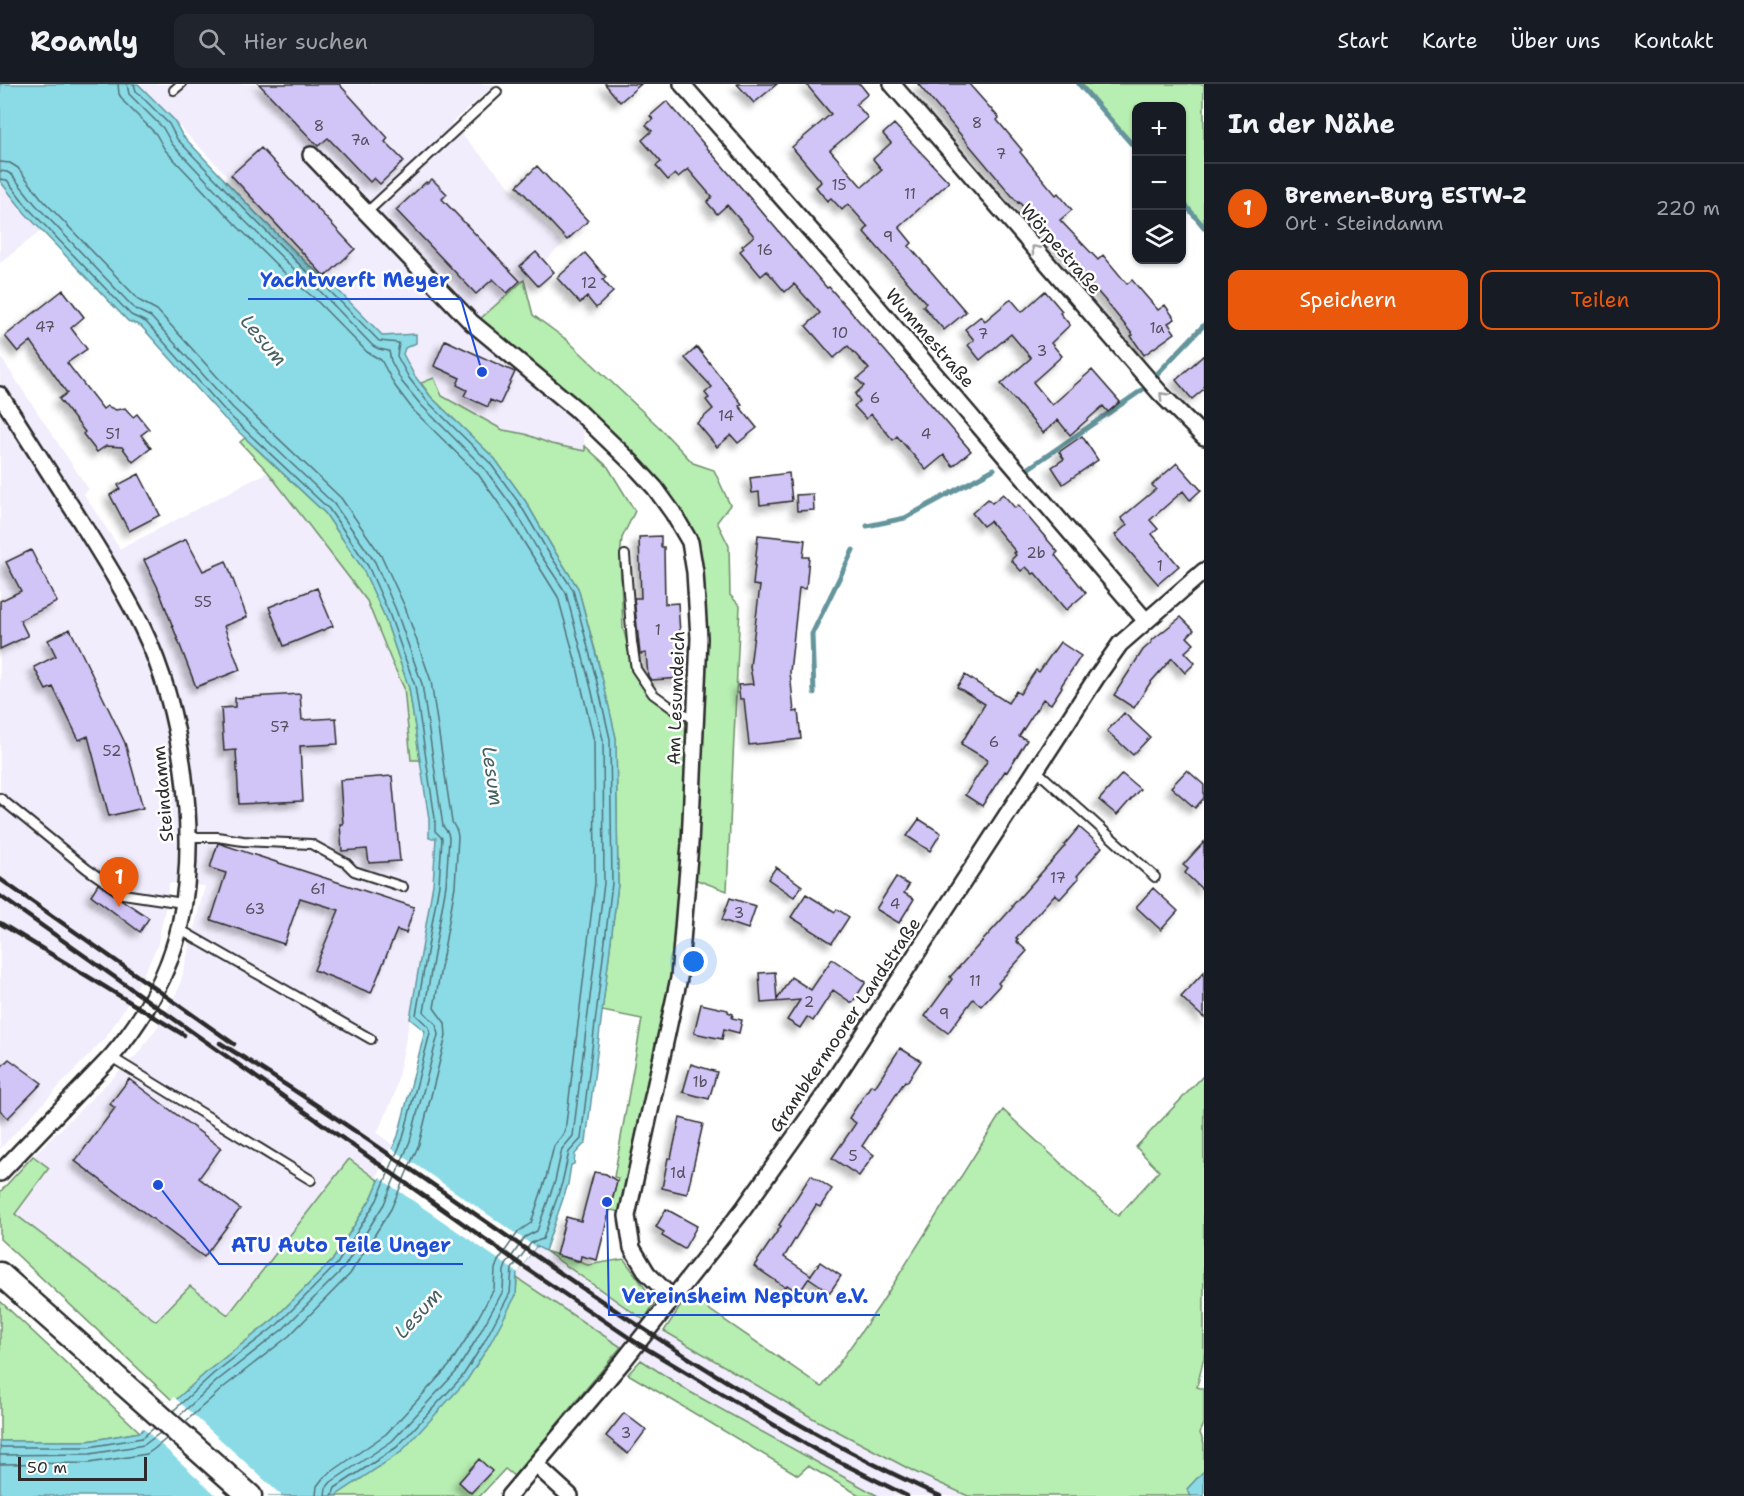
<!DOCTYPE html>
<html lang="de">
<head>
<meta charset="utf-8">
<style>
  :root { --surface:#171b24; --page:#20242c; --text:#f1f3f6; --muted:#9ea1a6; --line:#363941; --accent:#ea580c }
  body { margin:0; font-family:"Shantell Sans",sans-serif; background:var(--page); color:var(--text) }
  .controls { position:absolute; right:18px; top:18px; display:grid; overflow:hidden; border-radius:12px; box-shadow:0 2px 4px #0004 }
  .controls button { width:54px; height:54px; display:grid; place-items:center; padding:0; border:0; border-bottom:2px solid var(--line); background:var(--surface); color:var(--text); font:30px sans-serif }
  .scale { position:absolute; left:18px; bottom:15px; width:129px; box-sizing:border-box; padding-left:6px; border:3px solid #2b2b2b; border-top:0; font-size:16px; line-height:21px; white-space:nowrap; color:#2b2b2b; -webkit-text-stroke:4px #fff; paint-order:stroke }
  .you { position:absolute; left:694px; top:878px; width:21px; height:21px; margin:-15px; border:4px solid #fff; border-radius:50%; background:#1a73e8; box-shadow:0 0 0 9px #1a73e833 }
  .badge { display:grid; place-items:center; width:39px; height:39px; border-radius:50%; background:var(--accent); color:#fff; font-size:20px; font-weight:700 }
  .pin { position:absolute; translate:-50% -50px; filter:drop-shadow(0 2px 3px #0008) }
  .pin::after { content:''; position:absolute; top:32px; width:21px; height:18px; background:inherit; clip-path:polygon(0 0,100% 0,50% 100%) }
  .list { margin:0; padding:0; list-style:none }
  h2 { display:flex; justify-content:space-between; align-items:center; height:78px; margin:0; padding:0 24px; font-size:26px }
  h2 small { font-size:20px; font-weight:400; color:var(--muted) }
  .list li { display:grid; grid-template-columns:39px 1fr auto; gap:18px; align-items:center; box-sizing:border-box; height:90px; padding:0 24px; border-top:2px solid var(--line) }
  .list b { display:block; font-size:22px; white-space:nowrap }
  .list p { margin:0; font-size:20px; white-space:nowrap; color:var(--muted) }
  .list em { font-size:20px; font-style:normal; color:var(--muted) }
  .actions { display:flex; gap:12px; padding:18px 24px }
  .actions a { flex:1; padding:14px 0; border:2px solid var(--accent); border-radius:12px; text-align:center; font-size:21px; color:var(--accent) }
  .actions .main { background:var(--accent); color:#fff }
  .icon { flex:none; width:33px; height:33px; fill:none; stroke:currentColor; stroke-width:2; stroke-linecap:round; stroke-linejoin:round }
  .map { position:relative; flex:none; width:1204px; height:1412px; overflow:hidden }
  header { display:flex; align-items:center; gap:36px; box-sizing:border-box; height:84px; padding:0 30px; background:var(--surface); border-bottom:2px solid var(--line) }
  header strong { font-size:28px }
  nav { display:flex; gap:33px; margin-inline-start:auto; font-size:21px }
  .search { width:420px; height:54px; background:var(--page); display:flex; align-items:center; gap:15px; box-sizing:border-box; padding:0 21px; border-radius:12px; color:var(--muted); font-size:22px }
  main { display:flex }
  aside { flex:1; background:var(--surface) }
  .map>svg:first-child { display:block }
  .built { fill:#f1edfc }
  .green { fill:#b7eeb1; stroke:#718c6e; stroke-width:1.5 }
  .water { fill:#8bdbe7; stroke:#65959c; stroke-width:1.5 }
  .pier { fill:#fff }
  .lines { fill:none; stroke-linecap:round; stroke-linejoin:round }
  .shore { stroke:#517176; stroke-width:1.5 }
  .stream { stroke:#65959c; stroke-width:5 }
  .building { fill:#d1c4f6; stroke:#2b2b2b; stroke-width:1.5; filter:url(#shadow) }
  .service-casing { stroke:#2b2b2b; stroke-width:12 }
  .minor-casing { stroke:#2b2b2b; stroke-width:20 }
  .secondary-casing { stroke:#2b2b2b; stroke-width:27 }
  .service { stroke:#fff; stroke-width:8 }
  .minor { stroke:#fff; stroke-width:15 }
  .secondary { stroke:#fff; stroke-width:22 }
  .rail { stroke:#2b2b2b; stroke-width:4.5 }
  .oneway { stroke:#a0a0a0 }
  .labels { text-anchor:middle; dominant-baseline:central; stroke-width:5; stroke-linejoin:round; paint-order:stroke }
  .number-label { font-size:15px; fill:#54515e }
  .street-label { font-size:18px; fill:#2b2b2b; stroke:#fff }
  .water-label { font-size:20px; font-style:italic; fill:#486063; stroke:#fff }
  .leader { fill:none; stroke:#1d4ed8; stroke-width:2 }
  .callout-dot { fill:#1d4ed8; stroke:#fff; stroke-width:2 }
  .callout-label { font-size:20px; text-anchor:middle; font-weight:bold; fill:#1d4ed8; stroke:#fff; stroke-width:5; stroke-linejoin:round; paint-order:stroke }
</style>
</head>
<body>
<header>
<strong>Roamly</strong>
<div class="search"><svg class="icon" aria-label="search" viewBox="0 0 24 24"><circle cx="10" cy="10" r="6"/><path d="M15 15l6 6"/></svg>Hier suchen</div>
<nav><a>Start</a><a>Karte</a><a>Über uns</a><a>Kontakt</a></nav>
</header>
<main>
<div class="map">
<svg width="1204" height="1412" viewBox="0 0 1204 1412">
  <defs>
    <filter id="shadow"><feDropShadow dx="-5.5" dy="5.5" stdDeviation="3" flood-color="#0004"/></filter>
  </defs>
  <rect width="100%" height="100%" fill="#fff"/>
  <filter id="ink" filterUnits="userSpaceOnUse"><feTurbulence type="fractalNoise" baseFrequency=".0167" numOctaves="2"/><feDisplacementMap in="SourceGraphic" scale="12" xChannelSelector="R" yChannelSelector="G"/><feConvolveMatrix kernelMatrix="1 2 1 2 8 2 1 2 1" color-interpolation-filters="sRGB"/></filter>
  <g filter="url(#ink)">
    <!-- built -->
    <path class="built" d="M138 0H496L451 39 563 160 470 244 534 297 583 342 585 367 551 360 525 350 503 346 442 312 434 294 421 299 414 291 403 271 405 264 383 252Z
      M0 97 25 129 41 147 0 179Z
      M0 272 89 406 83 409 120 465 268 388 367 517 391 576 404 604 411 676H420L429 735V754H436L433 800 410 935 394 1012 377 1049 394 1062 379 1097 349 1075 228 1231 125 1270 118 1267 0 1155V1108L33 1072 139 968 158 942 179 904 205 802 169 799 165 826 157 863 132 913 106 953 0 1065Z
      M536 1162 644 1236 816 1336 915 1388 968 1412H878L690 1308 517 1194V1189Z"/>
    <!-- green -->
    <path class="green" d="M1082 0H1204V146L1182 119V22H1136V65Z
      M524 196 533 231 567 256 658 342 693 379 714 386 730 421 717 438 729 462 730 511 740 522 727 807 697 796 682 794 667 924 621 1128 610 1126 618 1094 614 1093 642 935 602 927 618 800 616 654 597 573 578 504 552 463 526 418 495 375 431 313 421 299 434 294 442 312 503 346 525 350 551 360 585 367V362L608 383 635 427 622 454 620 473 623 544 635 588 651 612 681 637 701 642 696 456 673 416 652 390 600 338 540 285 480 235Z
      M245 354 325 429 363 485 384 531 409 604 420 676H411L404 604 391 576 367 517 268 388 240 358Z
      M1204 991V1273L1197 1303 1204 1305V1340L1200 1349 1204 1359V1387L1187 1405 1191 1412H968L915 1388 816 1336 664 1247 688 1211 822 1303 880 1221 1003 1026 1118 1132 1159 1087 1136 1063Z
      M33 1072 49 1084 15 1130 156 1237 190 1202 228 1231 349 1075 379 1097 372 1113 332 1177 274 1235 209 1286 174 1318 0 1155V1108Z
      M545 1167 588 1181 624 1175 655 1218 644 1236Z
      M517 1194 621 1263 514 1392 505 1385 480 1412H335L401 1368 516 1211Z
      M0 1217 140 1348 88 1357H0Z
      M641 1276 690 1308 878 1412H861L808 1382 798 1391 628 1290Z"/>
    <!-- water -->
    <path class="water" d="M0 0H138L174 36 182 51 255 128 309 181 328 196 383 252 416 250V259L405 264 403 270 414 291 431 313 495 375 526 418 552 463 578 504 604 601 616 654 618 800 586 1058 575 1070 574 1080 571 1081 568 1100 545 1167 536 1162 517 1189 516 1211 488 1263 467 1296 401 1368 335 1412H0V1357H88L140 1348 209 1286 274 1235 332 1177 372 1113 398 1052 425 947 410 935 433 800 436 754H429V735L409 604 384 531 363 485 325 429 224 334 141 242 128 237 25 129 0 97Z
      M1204 1387V1412H1191L1187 1405Z"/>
    <!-- pier -->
    <path class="pier" d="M390 1063 535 1163 518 1189 377 1092Z
      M174 1313 282 1412H217L142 1343Z"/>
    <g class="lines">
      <!-- shore -->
      <path class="shore" d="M118 0 119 10 124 18 156 50 165 66 238 143 293 197 313 213 367 268 381 276 395 302 414 327 478 390 507 431 558 513 576 579 594 657 595 799 565 1048 554 1062 546 1094 531 1139 519 1147 498 1177 495 1185 494 1205 468 1252 449 1282 386 1350 324 1393 317 1402 316 1412
        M127 0 129 10 163 44 172 60 245 137 299 190 319 206 373 262 379 265 389 267 391 277 402 298 421 321 484 384 515 426 540 470 566 509 591 604 603 656 604 799 573 1052 562 1065 555 1097 537 1147 525 1153 506 1181 504 1187 503 1207 476 1256 456 1288 392 1357 331 1398 326 1404 325 1412
        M134 0 136 7 169 40 177 55 251 132 304 185 324 201 379 257 399 259 397 272 409 294 427 317 490 379 521 422 547 466 573 506 598 602 610 655 612 799 581 1055 569 1068 562 1099 543 1155 531 1159 512 1185 510 1209 483 1260 462 1293 397 1363 335 1404 332 1412
        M0 78 10 79 18 84 42 115 140 217 157 226 240 318 341 414 382 473 405 523 431 597 452 738 457 747 458 753 455 802 434 924 445 939 446 952 419 1060 391 1125 350 1190 289 1252 224 1303 185 1338
        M0 87 7 88 12 91 35 120 135 225 151 233 233 324 334 420 375 478 396 526 422 600 443 742 448 749 449 754 446 801 424 928 436 940 438 951 410 1057 384 1120 343 1185 283 1245 218 1296 179 1332
        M0 95 7 96 29 125 131 231 146 238 228 330 329 425 368 482 389 529 415 602 435 734V747L442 754 439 800 416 931 429 943 430 949 403 1054 377 1116 337 1180 278 1240 213 1290 173 1327
        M0 1363H89L142 1354 154 1344
        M0 1371 90 1370 144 1361 160 1349
        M0 1380 89 1379 147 1370 154 1365 166 1355"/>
      <!-- stream -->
      <path class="stream" d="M1079 0 1136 65
        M1182 117 1204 143
        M1156 291 1204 241
        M1029 384 1142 306
        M867 442 905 434 994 385
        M814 609 812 550 853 466"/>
    </g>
    <!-- building -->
    <path class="building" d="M259 0H339L388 54 385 58 404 77 380 100 374 94 370 98 328 54 318 62Z
      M605 0H641L620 18Z
      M737 0H777L754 19Z
      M806 0H860L868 10 856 20 868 34 830 66 862 103 882 86 873 75 891 59 883 50 894 40 949 98 899 143 912 159 909 162 966 228 944 246 923 222 926 219 864 148 868 143 848 120 842 126 831 114 827 117 816 103 821 98 820 96 792 63 831 30Z
      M918 0H969L999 34 997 36 1022 66 1020 68 1056 111 1058 109 1072 126 1060 136 1098 176 1103 171 1127 200 1132 196 1158 226 1165 221 1175 235 1168 239 1175 249 1144 271 1131 252 1133 251 1104 215 1019 118 1018 119Z
      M667 17 827 204 829 203 880 261 971 367 953 382 944 371 926 386 897 352 893 356 871 330 866 335 854 322 860 317 855 310 864 302 857 295 869 285 848 262 834 274 815 252 806 242 820 229 794 200 785 208 767 187 761 192 740 167 744 164 742 162 754 152 727 121 717 130 707 118 712 113 688 85 678 93 675 90 668 96 656 82 661 78 642 56 652 47 646 41 653 35 650 32Z
      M261 64 355 165 325 193 231 91Z
      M537 82 588 137 567 156 517 102Z
      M432 95 447 110 442 115 520 197 507 209 493 195 476 210 396 126 426 98 427 99Z
      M536 168 554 188 538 202 520 182Z
      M585 169 606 193 603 196 613 208 596 224 587 213 580 219 557 194Z
      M63 206 84 233 71 244 87 265 67 279 103 325 107 322 116 326 125 324 133 333 137 330 149 345 141 351 151 364 133 378 122 363 106 362 97 368 83 350 85 348 59 315 67 309 31 257 18 268 5 252Z
      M1045 207 1062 227 1060 229 1070 241 1051 259 1062 272 1033 298 1052 321 1092 286 1120 318 1108 328 1103 322 1070 351 1058 336 1043 349 1001 300 1031 274 1011 250 980 276 968 261 974 256 965 245 981 232 985 237 1011 215 1022 228Z
      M445 256 515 288 500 320 490 316 488 323 464 312 467 306 457 301 460 294 434 282Z
      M697 263 742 320 739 322 757 344 738 359 731 351 717 363 697 339 713 325 706 316 709 314 705 309 712 303 685 274Z
      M1204 271V305L1192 315 1176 296Z
      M1082 352 1098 376 1063 400 1052 383 1064 375 1059 368Z
      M1177 379 1201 406 1190 416 1183 407 1150 436 1158 445 1152 450 1179 482 1158 500 1115 451 1127 441 1121 434 1156 405 1152 401Z
      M789 389 792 417 760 421 759 408 752 409 750 394Z
      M139 390 160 431 129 447 110 411 120 405 118 401Z
      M813 410 814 426 797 427 796 411Z
      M1003 410 1015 424 1018 421 1034 440 1058 468 1055 471 1086 509 1066 526 1035 489 1033 490 1026 483 1021 487 1011 476 1016 471 1014 469 1016 468 990 437 983 442 972 429 988 415 992 419Z
      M758 451 805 456 803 473H809L806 505 799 504 790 588 794 628 798 627 801 655 749 661 744 615H740L738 601 753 600 750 583 760 502 753 501Z
      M661 452V463H664L665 520 678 519 683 594 651 596 648 592 646 569 640 570 634 514H641L639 453Z
      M186 455 203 487 226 477 247 533 224 542 240 586 196 603 158 504 144 476Z
      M31 466 57 518 20 536 28 552 0 565V517L21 507 6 478Z
      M317 504 333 542 284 562 269 523Z
      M1181 533 1194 546 1187 553 1194 560 1185 568 1195 579 1185 589 1172 574 1150 599 1134 624 1114 611 1143 566 1152 558 1151 557Z
      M70 545 125 659 143 724 109 732 88 652 79 656 53 603 46 606 34 583 56 572 48 556Z
      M1060 558 1081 572 1061 602 1062 603 1051 620 1043 615 1019 652 1027 656 1007 688 1005 687 982 722 965 711 988 676 961 660 985 620 957 603 965 591 1008 619 1016 607 1020 610 1036 586 1039 588Z
      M300 610 302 636 336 634 338 660 300 662 303 717 239 720 236 666 224 667 221 624 235 623V614Z
      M1124 629 1150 653 1133 671 1107 647Z
      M1187 686 1204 701V714L1195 724 1171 703Z
      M1122 690 1140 705 1117 731 1099 716Z
      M392 692 400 777 369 779 367 765 342 767 340 740H343L340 696Z
      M919 735 941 749 930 767 907 752Z
      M1079 743 1102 763 1077 792 1079 794 1060 815 1055 810 1016 854 1018 855 1016 857 1027 867 998 899 1000 901 981 922 973 915 948 949 925 932 952 895 950 893 1013 823 1012 822 1065 762 1064 761Z
      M1204 758V807L1185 789 1188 785 1183 781Z
      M218 759 414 823 406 849 397 846 371 909 314 886 339 826 300 814 284 860 211 836 226 789 210 784Z
      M776 783 802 802 794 813 768 795Z
      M896 793 909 801 904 809 914 815 899 839 876 825Z
      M98 800 149 834 140 848 91 811Z
      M1153 804 1178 827 1161 846 1136 823Z
      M806 810 835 828 837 825 849 833 832 859 791 833Z
      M730 814 756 822 748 845 722 836Z
      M832 875 866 898 852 919 833 906 813 937 807 933 800 944 787 936 800 916 761 919 759 889 775 888 777 916 791 893 811 906Z
      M1204 888V934L1181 913Z
      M701 920 728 926V928L733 930 732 934 742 936 739 949 724 945 722 955 694 949Z
      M900 964 921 977 907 998 905 997 862 1062 874 1071 859 1092 832 1074 856 1039 849 1034 871 1001 875 1003Z
      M9 975 42 999 8 1034 0 1026V984Z
      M691 980 717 988 709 1015 683 1008Z
      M129 995 221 1064 199 1094 240 1125 204 1173 75 1077 115 1024 110 1020Z
      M680 1034 703 1040 687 1110 662 1104 668 1074H671Z
      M594 1088 606 1090 617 1097 597 1176 581 1172 580 1177 556 1171 566 1133 581 1137Z
      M811 1091 832 1105 820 1123 816 1121 784 1173 811 1191 810 1192 820 1178 841 1192 830 1208 809 1194 799 1209 787 1201 785 1203 754 1182 781 1142 779 1141Z
      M666 1125 697 1142 684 1165 662 1152 664 1148 656 1143Z
      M624 1329 646 1346 628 1370 606 1352Z
      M479 1375 492 1387 471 1409 459 1398Z"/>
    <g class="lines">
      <!-- service casing -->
      <g class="service-casing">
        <path id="service" d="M174 6 181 0
          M366 129 497 8
          M625 471 632 558 636 585 653 610 675 626 696 635
          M1036 686 1155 793
          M0 714 87 785 123 810 183 819
          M187 753H217L243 757 311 760 346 779 354 787 403 803
          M179 845 371 955
          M111 973 311 1096"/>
      </g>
      <!-- minor casing -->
      <g class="minor-casing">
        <path id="minor" d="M682 0 850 191 1146 537
          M892 0 1160 309 1204 353
          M311 71 471 238 576 325 632 379 655 404 673 429 690 458 695 488 699 554 690 760 679 894 627 1132 632 1164 647 1189 673 1215
          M0 311C25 350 50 390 76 430 99 467 123 504 142 543 183 627 199 750 180 841 169 890 143 936 111 973L0 1089
          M536 1381 570 1412
          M509 1412 624 1276 742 1127 823 1013 1096 594 1120 560 1204 487"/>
      </g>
      <!-- secondary casing -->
      <g class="secondary-casing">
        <path id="secondary" d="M0 1190 250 1412"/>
      </g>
      <!-- service -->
      <use href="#service" class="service"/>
      <!-- minor -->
      <use href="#minor" class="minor"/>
      <!-- secondary -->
      <use href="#secondary" class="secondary"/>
      <!-- rail -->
      <path class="rail" d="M0 795 234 960
        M0 812 523 1182 637 1259 816 1366 907 1412
        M0 839 184 951
        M220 959C461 1108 680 1295 940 1412"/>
    </g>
    <!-- one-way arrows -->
    <defs><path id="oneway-chevron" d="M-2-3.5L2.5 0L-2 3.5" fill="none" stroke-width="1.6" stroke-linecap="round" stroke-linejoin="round" transform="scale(1.5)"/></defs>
    <g class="oneway">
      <use href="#oneway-chevron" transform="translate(1035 165) rotate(-131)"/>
      <use href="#oneway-chevron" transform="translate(1163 312) rotate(-134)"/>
    </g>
  </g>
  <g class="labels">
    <!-- number labels -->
    <g class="number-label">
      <text x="977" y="39">8</text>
      <text x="319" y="42">8</text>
      <text x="360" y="56">7a</text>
      <text x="1001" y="70">7</text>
      <text x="839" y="101">15</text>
      <text x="910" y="110">11</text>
      <text x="888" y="153">9</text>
      <text x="765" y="166">16</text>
      <text x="589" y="199">12</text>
      <text x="45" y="243">47</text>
      <text x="1157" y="244">1a</text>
      <text x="840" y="249">10</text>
      <text x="983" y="250">7</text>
      <text x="1042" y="267">3</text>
      <text x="875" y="314">6</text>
      <text x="726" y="332">14</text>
      <text x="113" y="350">51</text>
      <text x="926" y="350">4</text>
      <text x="1036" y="469">2b</text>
      <text x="1160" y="482">1</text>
      <text x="203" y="518">55</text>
      <text x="658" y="546">1</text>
      <text x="280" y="643">57</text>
      <text x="994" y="658">6</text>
      <text x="112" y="667">52</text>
      <text x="1058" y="794">17</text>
      <text x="318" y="805">61</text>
      <text x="895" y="820">4</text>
      <text x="255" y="825">63</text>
      <text x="739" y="829">3</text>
      <text x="975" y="897">11</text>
      <text x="809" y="918">2</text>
      <text x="944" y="930">9</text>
      <text x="700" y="998">1b</text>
      <text x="853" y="1072">5</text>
      <text x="678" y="1089">1d</text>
      <text x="626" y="1349">3</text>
    </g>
    <!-- street labels -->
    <g class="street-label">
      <text transform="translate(1061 165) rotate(49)">Wörpestraße</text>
      <text transform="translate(930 254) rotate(49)">Wummestraße</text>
      <text transform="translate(676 614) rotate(-88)">Am Lesumdeich</text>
      <text transform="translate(163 710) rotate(-95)">Steindamm</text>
      <text transform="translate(845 941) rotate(-56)">Grambkermoorer Landstraße</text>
    </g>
    <!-- water labels -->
    <g class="water-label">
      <text transform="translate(264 256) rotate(50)">Lesum</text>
      <text transform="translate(493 692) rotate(82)">Lesum</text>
      <text transform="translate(418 1229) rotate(-48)">Lesum</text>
    </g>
  </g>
  <!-- callouts -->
  <path class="leader" d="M482 288L461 215H248M158 1101L219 1180H463M607 1118L609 1231H880"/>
  <g class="callout-dot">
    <circle cx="482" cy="288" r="6"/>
    <circle cx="158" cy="1101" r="6"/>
    <circle cx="607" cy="1118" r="6"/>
  </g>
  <g class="callout-label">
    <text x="355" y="203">Yachtwerft Meyer</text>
    <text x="341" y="1168">ATU Auto Teile Unger</text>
    <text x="745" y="1219">Vereinsheim Neptun e.V.</text>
  </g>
</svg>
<div class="controls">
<button>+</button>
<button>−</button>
<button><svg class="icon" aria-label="layers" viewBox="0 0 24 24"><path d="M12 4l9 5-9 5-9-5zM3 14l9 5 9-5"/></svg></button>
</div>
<div class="scale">50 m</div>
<div class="you"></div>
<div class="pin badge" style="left:119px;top:823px">1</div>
</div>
<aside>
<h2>In der Nähe<small></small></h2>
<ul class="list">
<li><span class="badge">1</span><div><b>Bremen-Burg ESTW-Z</b><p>Ort · Steindamm</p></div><em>220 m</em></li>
</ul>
<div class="actions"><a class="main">Speichern</a><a>Teilen</a></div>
</aside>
</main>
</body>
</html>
